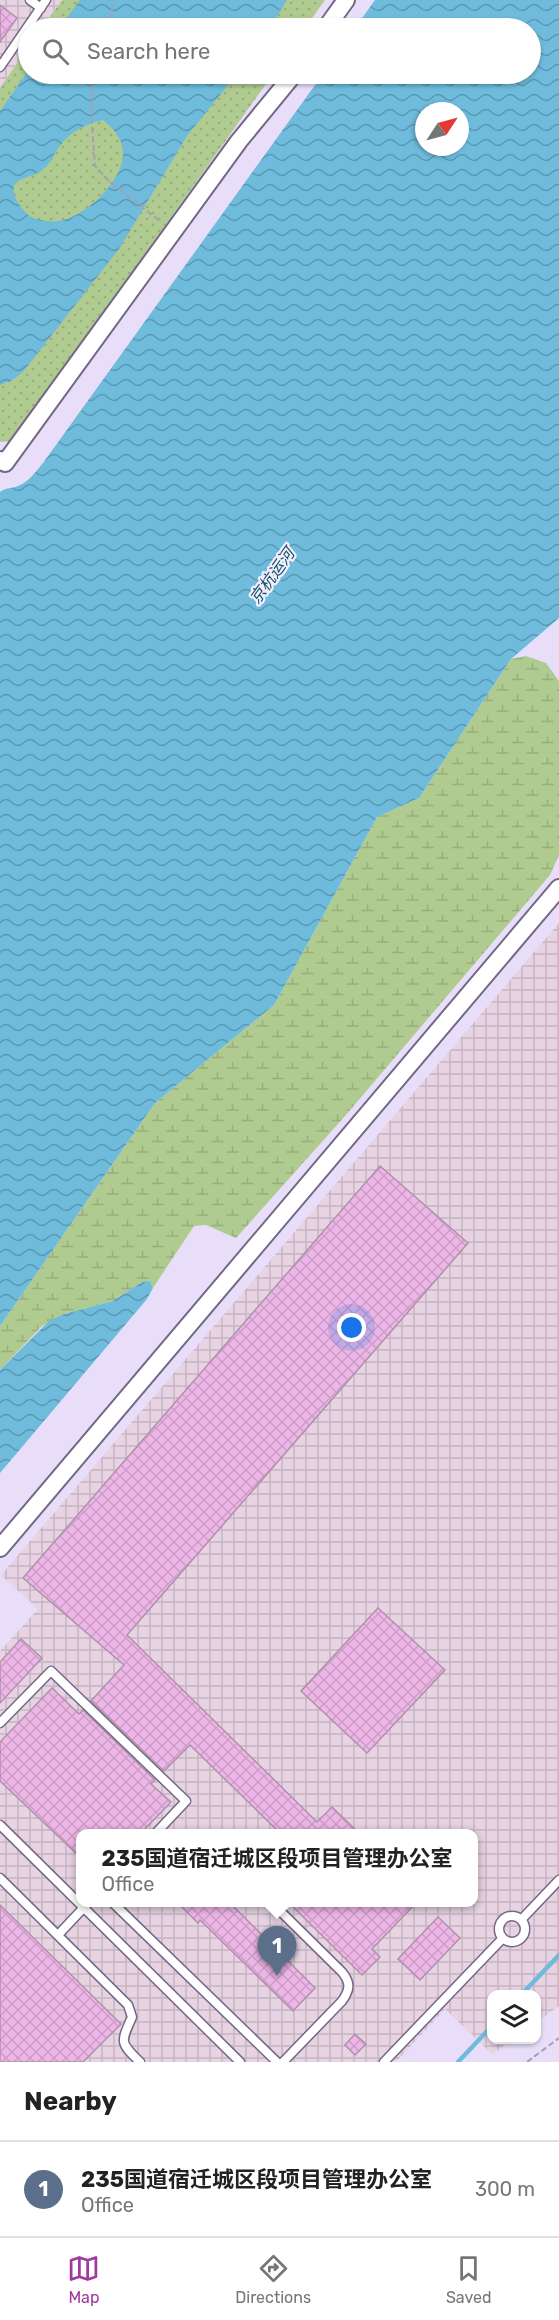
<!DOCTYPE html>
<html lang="en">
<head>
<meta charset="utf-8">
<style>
  :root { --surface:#fff; --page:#f2f2f2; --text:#222; --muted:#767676; --line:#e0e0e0; --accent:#a03a9f }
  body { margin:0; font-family:Rubik,"Noto Sans SC",sans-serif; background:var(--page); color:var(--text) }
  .controls { position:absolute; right:18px; bottom:18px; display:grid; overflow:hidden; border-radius:12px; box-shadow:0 2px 4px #0004 }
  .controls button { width:54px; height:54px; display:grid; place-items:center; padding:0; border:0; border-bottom:2px solid var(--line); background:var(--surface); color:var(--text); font:30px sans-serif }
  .compass { position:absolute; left:415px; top:102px; width:54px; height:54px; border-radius:50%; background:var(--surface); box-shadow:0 2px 4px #0004; rotate:54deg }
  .you { position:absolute; left:352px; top:1328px; width:21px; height:21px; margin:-15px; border:4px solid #fff; border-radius:50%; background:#1a73e8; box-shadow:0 0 0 9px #1a73e833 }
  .badge { display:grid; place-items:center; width:39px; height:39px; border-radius:50%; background:var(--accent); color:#fff; font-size:20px; font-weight:700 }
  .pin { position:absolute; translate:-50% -50px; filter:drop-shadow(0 2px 3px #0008) }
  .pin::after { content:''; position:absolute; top:32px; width:21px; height:18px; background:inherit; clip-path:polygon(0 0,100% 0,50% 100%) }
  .popup { position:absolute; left:76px; top:1829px; width:402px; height:78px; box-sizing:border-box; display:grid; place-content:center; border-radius:12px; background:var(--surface); filter:drop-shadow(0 2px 4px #0005); font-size:20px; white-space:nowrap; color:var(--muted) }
  .popup b { font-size:22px; color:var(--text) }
  .popup::after { content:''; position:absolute; left:50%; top:100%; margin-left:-12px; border:12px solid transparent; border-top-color:var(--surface) }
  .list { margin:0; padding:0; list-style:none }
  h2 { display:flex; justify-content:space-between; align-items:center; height:78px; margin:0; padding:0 24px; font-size:26px }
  h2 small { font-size:20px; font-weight:400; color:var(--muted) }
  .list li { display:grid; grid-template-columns:39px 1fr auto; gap:18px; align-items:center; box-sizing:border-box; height:96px; padding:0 24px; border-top:2px solid var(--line) }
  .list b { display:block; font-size:22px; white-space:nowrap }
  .list p { margin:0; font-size:20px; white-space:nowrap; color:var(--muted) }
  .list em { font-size:20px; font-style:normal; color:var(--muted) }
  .icon { flex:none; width:33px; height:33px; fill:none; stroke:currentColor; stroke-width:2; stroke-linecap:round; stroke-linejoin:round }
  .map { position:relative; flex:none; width:559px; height:2062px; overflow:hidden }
  .search { position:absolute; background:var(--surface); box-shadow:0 2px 4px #0004; left:18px; right:18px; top:18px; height:66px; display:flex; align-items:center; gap:15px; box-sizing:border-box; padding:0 21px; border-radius:33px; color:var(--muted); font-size:22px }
  .sheet { height:174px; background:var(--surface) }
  nav { display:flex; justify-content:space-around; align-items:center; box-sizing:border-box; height:84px; border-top:2px solid var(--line); background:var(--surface); font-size:16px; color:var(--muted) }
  nav a { display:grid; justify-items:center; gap:3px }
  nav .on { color:var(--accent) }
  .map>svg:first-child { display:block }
  .industrial { fill:url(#industrial-grid); fill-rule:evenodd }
  .wetland { fill:url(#wetland-marsh) }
  .park { fill:url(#park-dots) }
  .water { fill:url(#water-waves); fill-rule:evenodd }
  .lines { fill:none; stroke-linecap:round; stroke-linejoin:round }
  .stream { stroke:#6ebbdc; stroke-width:4.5 }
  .building { fill:url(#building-cross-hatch); stroke:#ae92aa; stroke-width:1.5 }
  .service-casing { stroke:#736886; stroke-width:11 }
  .minor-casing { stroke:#736886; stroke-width:20 }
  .path { stroke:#a89fb6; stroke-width:2; stroke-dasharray:6 3; stroke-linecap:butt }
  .service { stroke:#fff; stroke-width:8 }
  .minor { stroke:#fff; stroke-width:16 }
  .labels { text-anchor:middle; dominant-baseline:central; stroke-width:4.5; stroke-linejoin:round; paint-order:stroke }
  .water-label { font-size:16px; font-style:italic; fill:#105067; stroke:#f3eefc }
</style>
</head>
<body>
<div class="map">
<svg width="559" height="2062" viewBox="0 0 559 2062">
  <defs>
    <pattern id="industrial-grid" width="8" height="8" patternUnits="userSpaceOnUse" patternTransform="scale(1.5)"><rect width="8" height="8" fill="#e7d3e2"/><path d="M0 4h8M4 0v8" fill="none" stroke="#c6b5c3"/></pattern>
    <pattern id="wetland-marsh" width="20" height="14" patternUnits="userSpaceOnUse" patternTransform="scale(1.5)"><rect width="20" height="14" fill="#b0cb90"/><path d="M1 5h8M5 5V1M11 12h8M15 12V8" fill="none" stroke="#98ae7d"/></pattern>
    <pattern id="park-dots" width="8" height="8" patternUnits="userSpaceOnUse" patternTransform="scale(1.5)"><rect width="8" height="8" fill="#b0cb90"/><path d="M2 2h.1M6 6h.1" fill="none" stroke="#98ae7d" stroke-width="1.8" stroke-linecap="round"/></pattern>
    <pattern id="water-waves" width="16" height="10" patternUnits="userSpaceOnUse" patternTransform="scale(1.5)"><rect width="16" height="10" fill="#6ebbdc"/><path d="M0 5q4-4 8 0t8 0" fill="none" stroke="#5b98b3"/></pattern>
    <pattern id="building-cross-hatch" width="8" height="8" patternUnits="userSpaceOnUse" patternTransform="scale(1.5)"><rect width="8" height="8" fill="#eeb6e7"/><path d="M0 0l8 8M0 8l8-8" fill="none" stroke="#cc9dc7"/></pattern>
  </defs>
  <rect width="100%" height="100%" fill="#e8defa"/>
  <!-- industrial -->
  <path class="industrial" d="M0 0H62L42 28H28V47L0 88Z
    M559 923V2006L537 2022 536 1994H492V2040H512L492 2054 445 2009 396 2062H0V1651L38 1609 1 1575ZM80 1834H473V1902H80Z"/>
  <!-- wetland -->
  <path class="wetland" d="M526 656 546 663 559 681V855L550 875 346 1115 236 1238 206 1225 194 1226 153 1288 150 1281 142 1282 113 1301 64 1314 42 1326 0 1370V1326L155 1103 274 1005 377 817 419 798 511 659Z"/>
  <!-- park -->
  <path class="park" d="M62 0H325L305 28H42Z
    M28 47V74H273L12 441 0 442V88Z"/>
  <!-- water -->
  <path class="water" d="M80 0H287L270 28H59Z
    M375 0H559V618L511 659 419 798 377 817 274 1005 155 1103 0 1326V492C6 487 11 489 18 486 29 482 36 471 43 463L323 74H530V28H355ZM424 111H460V147H424Z
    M28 71V74H237L187 136 119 249 23 372 11 381 0 385V111ZM103 120C113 128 121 137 123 150 126 178 89 213 64 220 55 223 36 221 28 215 21 209 8 191 16 183 22 177 34 176 41 171 52 163 53 155 60 146 70 131 87 124 103 120Z
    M150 1281 153 1288 147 1299 0 1473V1370L49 1321 64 1314 113 1301 142 1282Z"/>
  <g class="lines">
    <!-- stream -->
    <path class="stream" d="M522 1994 559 1955
      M458 2062 492 2026"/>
  </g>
  <!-- building -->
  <path class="building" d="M0 5 17 18 0 42Z
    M380 1166 468 1243 127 1635 317 1822 332 1807 359 1833H280L190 1745 164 1771 91 1701 124 1665 23 1578Z
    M378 1608 445 1670 367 1753 301 1691Z
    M21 1639 42 1658 0 1703V1662Z
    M52 1688 79 1714 83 1710 155 1780 151 1784 171 1802 141 1833H81V1858L0 1781V1742Z
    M177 1902H229L315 1988 293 2011 200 1920 198 1923Z
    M288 1902H417L372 1949 380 1957 362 1975Z
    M0 1905 121 2024 83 2062H0Z
    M438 1917 460 1938 420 1980 398 1959Z
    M355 2034 366 2044 355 2055 345 2045Z"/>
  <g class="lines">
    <!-- service casing -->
    <g class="service-casing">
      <path id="service" d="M30 0 41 8
        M0 67 46 0
        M0 1723 51 1671 186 1801 155 1834
        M0 1825 240 2062
        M0 1878 128 2005 132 2017C121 2042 119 2042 140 2062
        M112 1902 277 2062
        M271 1902 342 1972C351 1983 350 1990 342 2001L283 2062
        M499 1929a13 13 0 1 1 26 0a13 13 0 1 1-26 0Z
        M521 1920 559 1880
        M58 1935 89 1902
        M384 2062 503 1938"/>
    </g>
    <!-- minor casing -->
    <g class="minor-casing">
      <path id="minor" d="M326 28 346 0
        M0 460 5 463 239 141 294 74
        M0 1548 559 888"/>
    </g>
    <!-- path -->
    <path class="path" d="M110 28 113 0
      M96 74 92 81V126L95 166 109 181 161 222
      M527 2062 559 2038"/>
    <!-- service -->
    <use href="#service" class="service"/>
    <!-- minor -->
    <use href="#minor" class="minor"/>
  </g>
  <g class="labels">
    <!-- water labels -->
    <g class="water-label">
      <text transform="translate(272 576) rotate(-54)">京杭运河</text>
    </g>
  </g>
</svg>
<div class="controls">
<button><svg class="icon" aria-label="layers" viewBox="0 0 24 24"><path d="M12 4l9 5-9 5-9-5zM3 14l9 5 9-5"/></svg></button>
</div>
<svg class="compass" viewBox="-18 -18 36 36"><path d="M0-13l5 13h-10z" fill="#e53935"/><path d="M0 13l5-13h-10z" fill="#767676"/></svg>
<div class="you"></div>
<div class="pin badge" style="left:277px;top:1976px;background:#5c6f8a">1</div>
<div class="popup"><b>235国道宿迁城区段项目管理办公室</b>Office</div>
<div class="search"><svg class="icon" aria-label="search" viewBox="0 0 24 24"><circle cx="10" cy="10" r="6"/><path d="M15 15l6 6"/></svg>Search here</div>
</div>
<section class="sheet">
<h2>Nearby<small></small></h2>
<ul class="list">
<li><span class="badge" style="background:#5c6f8a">1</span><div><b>235国道宿迁城区段项目管理办公室</b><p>Office</p></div><em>300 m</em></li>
</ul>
</section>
<nav>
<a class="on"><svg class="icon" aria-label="map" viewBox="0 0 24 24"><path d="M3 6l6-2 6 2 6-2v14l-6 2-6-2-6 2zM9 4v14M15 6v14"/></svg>Map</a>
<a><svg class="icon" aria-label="directions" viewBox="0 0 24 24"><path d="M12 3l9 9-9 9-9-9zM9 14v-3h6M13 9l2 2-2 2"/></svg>Directions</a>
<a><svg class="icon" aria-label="saved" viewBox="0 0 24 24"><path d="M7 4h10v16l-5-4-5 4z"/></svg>Saved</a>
</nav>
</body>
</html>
